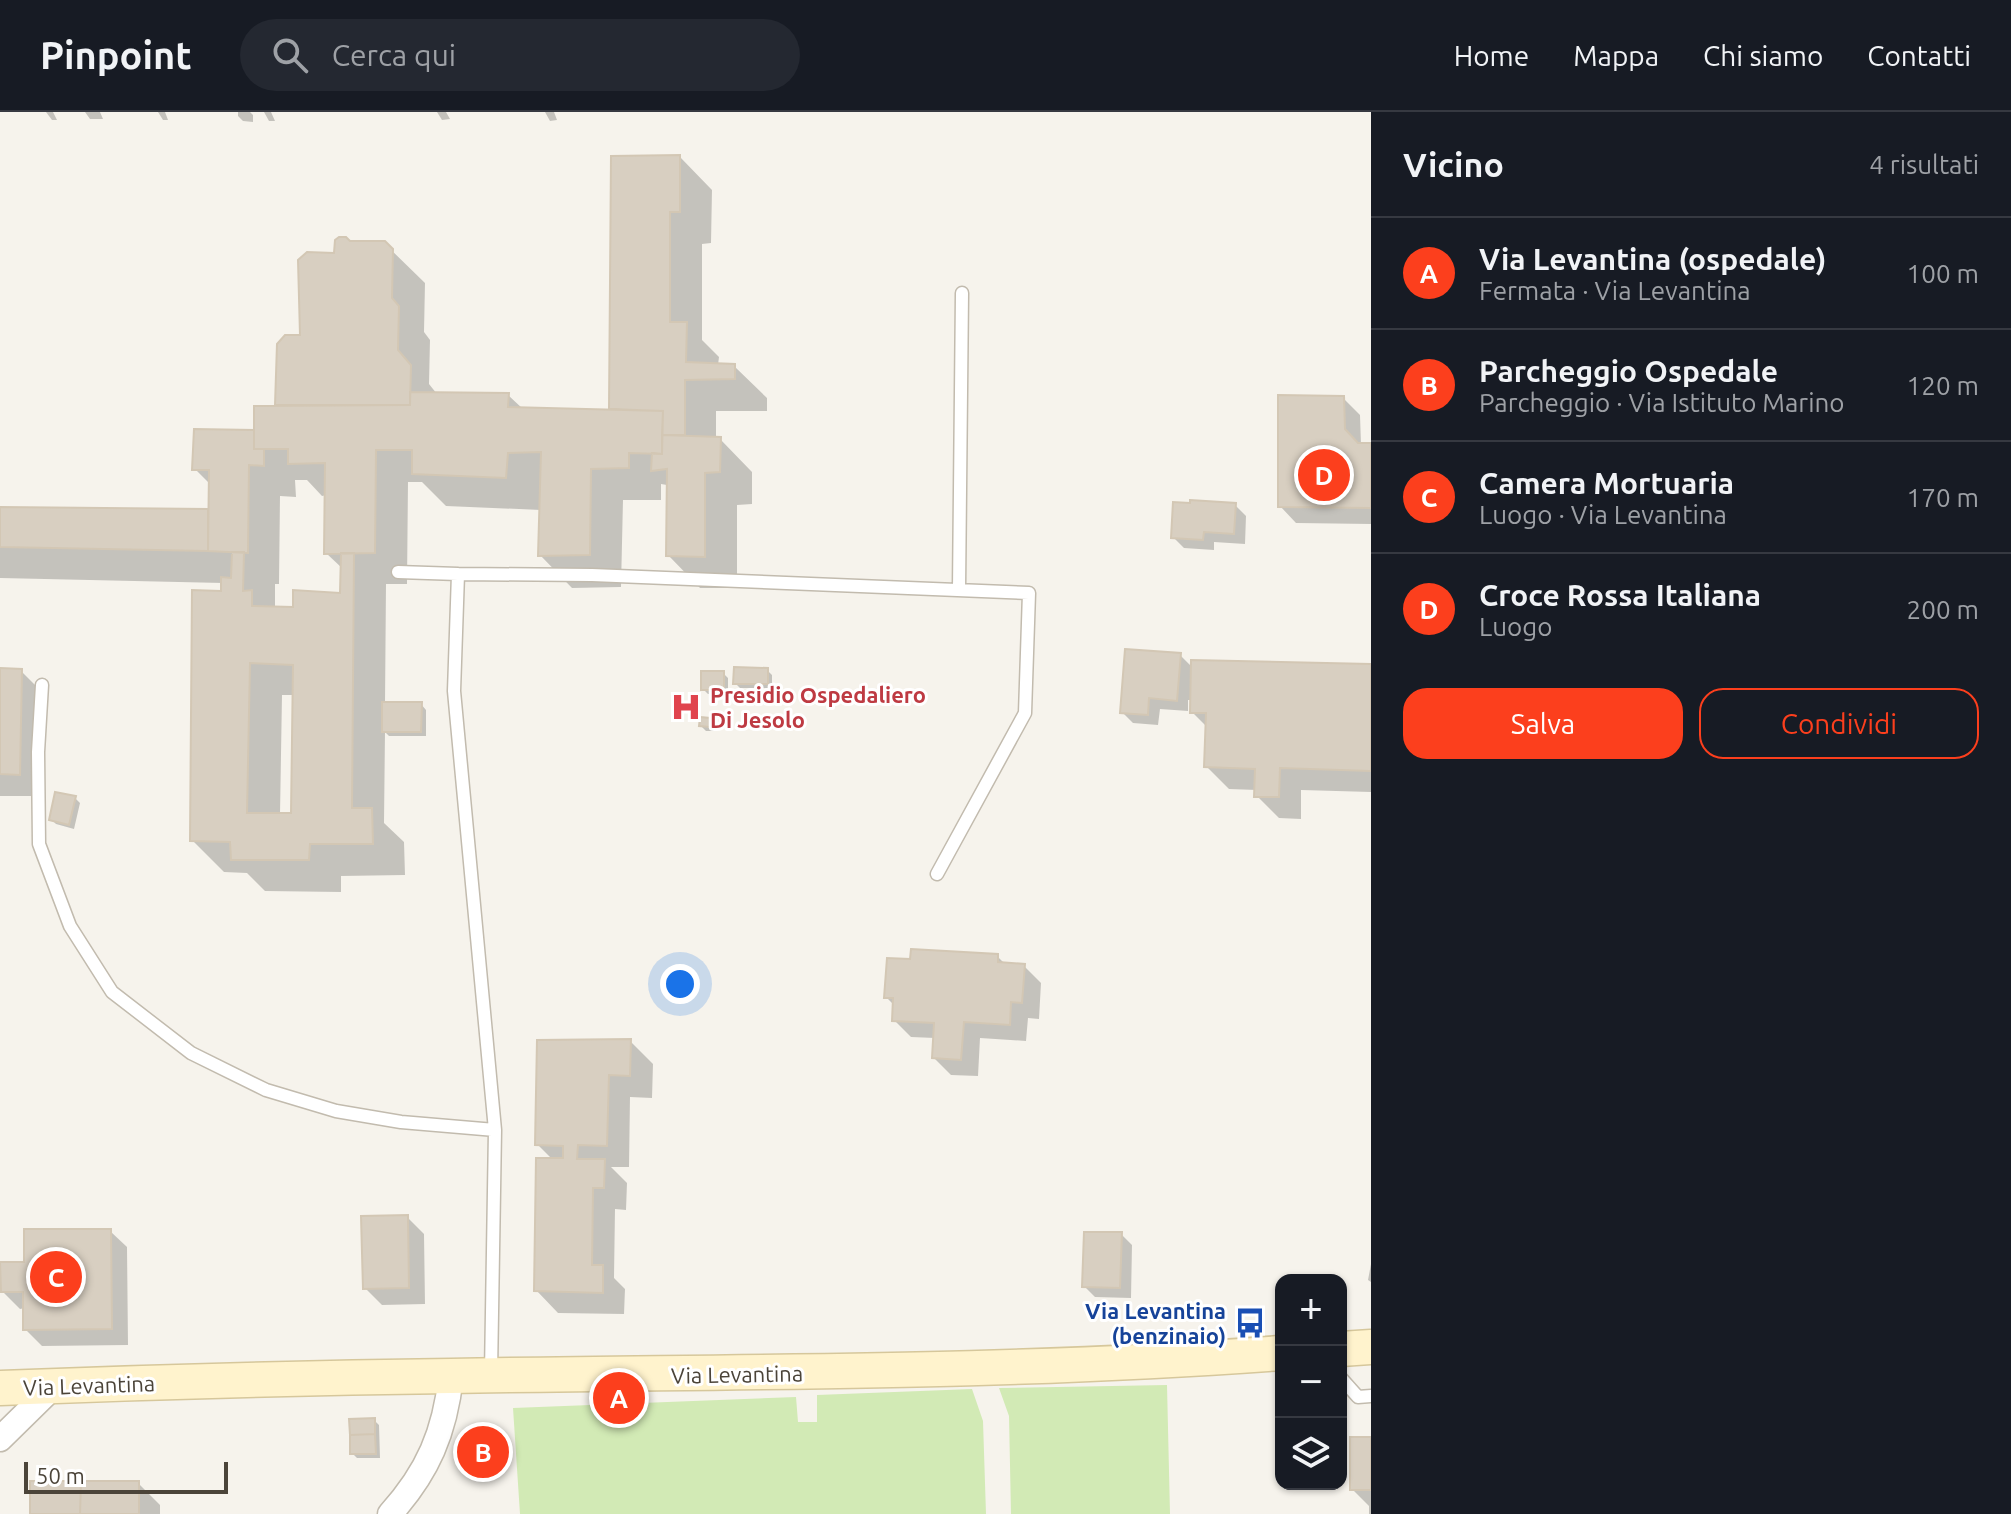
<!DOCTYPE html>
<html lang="it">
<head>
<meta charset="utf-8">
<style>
  :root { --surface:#171b24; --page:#242831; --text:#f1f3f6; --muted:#9ea1a6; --line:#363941; --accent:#fc3f1d }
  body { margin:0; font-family:Ubuntu,sans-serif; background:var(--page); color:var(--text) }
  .controls { position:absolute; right:24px; bottom:24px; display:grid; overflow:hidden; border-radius:16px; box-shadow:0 2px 6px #0004 }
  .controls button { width:72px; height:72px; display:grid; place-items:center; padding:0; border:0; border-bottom:2px solid var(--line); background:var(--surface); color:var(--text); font:40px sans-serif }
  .scale { position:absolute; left:24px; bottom:20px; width:204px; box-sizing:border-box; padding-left:8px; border:4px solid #4b4439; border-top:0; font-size:22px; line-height:28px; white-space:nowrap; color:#4b4439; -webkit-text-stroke:6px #fff; paint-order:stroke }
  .you { position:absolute; left:680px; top:872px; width:28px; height:28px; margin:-20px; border:6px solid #fff; border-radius:50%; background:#1a73e8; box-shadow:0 0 0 12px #1a73e833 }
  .badge { display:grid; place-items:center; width:52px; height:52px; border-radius:50%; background:var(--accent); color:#fff; font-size:26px; font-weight:700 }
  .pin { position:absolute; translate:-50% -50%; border:4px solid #fff; box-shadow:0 2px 8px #0006 }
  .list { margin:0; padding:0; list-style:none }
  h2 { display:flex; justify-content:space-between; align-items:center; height:104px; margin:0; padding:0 32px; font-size:34px }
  h2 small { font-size:26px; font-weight:400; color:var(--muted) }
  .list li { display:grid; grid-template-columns:52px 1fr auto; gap:24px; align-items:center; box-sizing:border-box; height:112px; padding:0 32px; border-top:2px solid var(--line) }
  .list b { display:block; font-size:30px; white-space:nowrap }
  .list p { margin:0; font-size:26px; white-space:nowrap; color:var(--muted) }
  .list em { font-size:26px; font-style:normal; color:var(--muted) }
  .actions { display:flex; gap:16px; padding:24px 32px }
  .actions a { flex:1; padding:18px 0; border:2px solid var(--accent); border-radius:24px; text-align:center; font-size:28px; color:var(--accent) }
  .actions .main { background:var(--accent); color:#fff }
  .icon { flex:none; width:44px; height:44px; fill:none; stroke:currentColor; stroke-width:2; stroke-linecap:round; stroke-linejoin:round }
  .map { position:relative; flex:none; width:1371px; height:1402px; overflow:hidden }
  header { display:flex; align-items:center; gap:48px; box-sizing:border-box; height:112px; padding:0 40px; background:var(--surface); border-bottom:2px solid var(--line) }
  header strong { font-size:38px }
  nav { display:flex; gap:44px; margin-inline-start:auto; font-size:28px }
  .search { width:560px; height:72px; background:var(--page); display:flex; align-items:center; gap:20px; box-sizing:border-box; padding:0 28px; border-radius:44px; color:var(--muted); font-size:30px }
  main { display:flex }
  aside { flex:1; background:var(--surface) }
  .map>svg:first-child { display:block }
  .green { fill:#d2eab5 }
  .shadow { fill:#0003; fill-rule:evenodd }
  .building { fill:#d8cfc1; stroke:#d3c7b4; stroke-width:2; fill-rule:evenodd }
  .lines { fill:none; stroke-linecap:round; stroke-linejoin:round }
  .lane-casing { stroke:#c2bbae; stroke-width:15 }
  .street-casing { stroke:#c2bbae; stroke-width:27 }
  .secondary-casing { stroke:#d6c79b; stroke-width:37 }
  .lane { stroke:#fff; stroke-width:12 }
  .street { stroke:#fff; stroke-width:24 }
  .secondary { stroke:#fff3cd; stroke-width:34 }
  .labels { text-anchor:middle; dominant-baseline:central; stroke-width:6; stroke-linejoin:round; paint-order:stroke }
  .health-label { font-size:22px; font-weight:bold; fill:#be3a42; stroke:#fff; text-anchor:start }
  .transit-label { font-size:22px; font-weight:bold; fill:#164399; stroke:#fff; text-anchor:end }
  .street-label { font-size:22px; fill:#4b4439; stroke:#fff }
</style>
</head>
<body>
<header>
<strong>Pinpoint</strong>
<div class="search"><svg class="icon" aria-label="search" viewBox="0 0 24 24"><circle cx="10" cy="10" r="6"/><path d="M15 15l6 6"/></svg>Cerca qui</div>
<nav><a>Home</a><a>Mappa</a><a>Chi siamo</a><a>Contatti</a></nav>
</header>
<main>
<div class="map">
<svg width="1371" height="1402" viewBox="0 0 1371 1402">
  <rect width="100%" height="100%" fill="#f6f3ec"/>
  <!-- green -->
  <path class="green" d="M1167 1273 1170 1402H1011L1009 1304 999 1276Z
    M972 1277 983 1309 986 1402H520L513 1296 796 1285 798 1310H817V1283Z"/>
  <!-- shadow -->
  <path class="shadow" d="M46 0H53L57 8H52Z
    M85 0H100L103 7H90Z
    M158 0H165L168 8H163Z
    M238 0H250L253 3V10L243 9 238 4Z
    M264 0H271L275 9H269Z
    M437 0H446L450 7 442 8Z
    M545 0H554L557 8 550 9Z
    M680 45 712 78 711 131 702 132V228L719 245 718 253 734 254 767 286V299H716V327H720L752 360V392L737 393V476H700L668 443 667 373 661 372V388H623L621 475 572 476 540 443 541 398 446 394 422 370H408L407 472H386L385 592H421L426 598V624H389L385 620 384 711 404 730 405 763 341 764V780L265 779 247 761 224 760 192 728 223 471 0 466V397L210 399V372L195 357 256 320 277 295 279 233 302 225 336 143 350 131H384L425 171 424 220 430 228 429 272 437 282 508 283 523 297 611 299 613 46ZM295 368H307L322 384 327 383 326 441 343 457 342 483 295 497 275 496V472H279L280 384 296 385ZM282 583H295L293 703H280Z
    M1343 286 1360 303 1361 333H1371V412L1296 411 1280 394Z
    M1235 393 1246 404 1245 432 1214 430V438L1184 436 1173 425Z
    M1180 543 1193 556 1371 554V680L1301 678V707L1279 706 1257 684V678L1229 677 1206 654 1208 616 1192 600V588H1188V599L1160 597 1158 613 1133 611 1122 600Z
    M0 558 21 559 43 581 42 684H0Z
    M767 558 772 563V576H740L735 571Z
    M723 561 728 566V582H708L703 577Z
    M710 608 715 613 714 619H706L701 614Z
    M75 686 80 691 74 717 56 712 51 707Z
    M997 844 1006 853 1024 854 1041 871 1039 907 1028 906 1026 929 980 926 978 964 951 963 934 946 935 926 911 925 894 908 895 894 886 885Z
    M630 929 653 952 652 986 630 985 629 1055H611L627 1071 626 1098 615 1097 614 1166 625 1177 624 1202 558 1201 536 1178 553 1048 537 1032Z
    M407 1105 424 1122 425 1192 382 1193 365 1176Z
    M110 1119 127 1135 128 1233 42 1234 25 1217V1196L20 1197 3 1180 26 1152Z
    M1121 1122 1132 1133 1131 1186 1095 1185 1084 1174Z
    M1371 1152V1170L1368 1168Z
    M374 1308 379 1313 380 1346H357L352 1341Z
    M1371 1327V1402H1369V1394L1352 1377Z
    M138 1371 160 1393V1402H32Z"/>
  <!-- building -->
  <path class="building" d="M680 43V100H670V210H687L686 250 735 252V267L685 268V323H662L663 299 609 297 611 44Z
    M339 125H346L350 129H385L393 137 392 186 399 194 398 238 411 253 410 293H275L277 232 285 223H300L298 148 307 140 334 141 335 128Z
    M410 280 509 281 508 295 663 299 662 342 629 341V356L591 357 590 443 538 444 541 340 508 341 506 366 412 362V338H376L375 441 324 442 325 351 288 352V337H254V294L410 293Z
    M1278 283 1344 284 1345 317 1358 331H1371V396L1278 395Z
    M194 317 254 318V337H264V354L249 353 248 441 208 439 209 358H192Z
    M662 323 721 325 720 360 705 361V445L666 444 667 357 651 359 652 341 662 342Z
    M1190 388 1236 391 1234 422 1204 420 1203 428 1171 426 1173 390 1190 391Z
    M0 395 208 397V439L0 435Z
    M232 440H244L243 479 252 478V494L293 495V478L340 481 341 441H354L352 696H372L373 732H310L309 748H231L230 730 190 729 192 478 221 479V465L231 466ZM250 551 293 553 291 701H247Z
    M1125 537 1181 541 1177 589 1149 586 1148 603 1120 601Z
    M1191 548 1371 552V659L1280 656 1279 685H1254L1255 657 1204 655 1206 601H1190Z
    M734 555 768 556V572H733Z
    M0 556 22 557 20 663 0 662Z
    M701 559H724V578H701Z
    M382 590H422L421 620H382Z
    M700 605 710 606V615L699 614Z
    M55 680 76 684 69 713 49 708Z
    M911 837 998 842V850L1025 852 1022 891 1011 890 1010 913 964 910 961 948 932 946 934 911 892 909 893 886H884L887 846 910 847Z
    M631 927 630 964 609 963 607 1034 578 1033 577 1047H605L604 1076H593L592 1153H603V1181L534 1179 536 1046H563V1034L535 1033 537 928Z
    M408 1103 409 1176 363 1177 361 1104Z
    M24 1117H111L112 1217 23 1218V1180H1L0 1150H24Z
    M1084 1120H1122L1120 1176 1082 1175Z
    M375 1306V1322L350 1323 349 1307Z
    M375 1322 376 1342H350V1323Z
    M1350 1325H1371V1378H1350Z
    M30 1369H81L80 1402H30Z
    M81 1369H139V1402H80Z"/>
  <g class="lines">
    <!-- lane casing -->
    <g class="lane-casing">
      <path id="lane" d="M398 460 458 462 454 579 495 1018 491 1261
        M458 462 592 463 1029 481 1025 601 937 762
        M959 477 962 181
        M42 573 38 640 39 732 70 814 112 880 191 941 266 978 336 999 401 1010 495 1018
        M1341 1266 1358 1285 1371 1284"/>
    </g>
    <!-- street casing -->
    <g class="street-casing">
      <path id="street" d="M0 1327 54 1274
        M390 1402C428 1360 445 1320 451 1264"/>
    </g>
    <!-- secondary casing -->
    <g class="secondary-casing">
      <path id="secondary" d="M1341 1237 1371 1235
        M0 1276C150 1270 301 1266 451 1264 728 1259 1004 1262 1281 1241"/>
    </g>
    <!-- lane -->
    <use href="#lane" class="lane"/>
    <!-- street -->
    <use href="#street" class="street"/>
    <!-- secondary -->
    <use href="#secondary" class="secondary"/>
  </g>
  <!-- icons -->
  <defs>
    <g id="hospital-bare" transform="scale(2.4)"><path d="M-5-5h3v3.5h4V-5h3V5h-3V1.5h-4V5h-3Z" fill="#e0444e" stroke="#fff" stroke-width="2.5" paint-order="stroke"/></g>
    <g id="bus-bare" transform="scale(2.4)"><path d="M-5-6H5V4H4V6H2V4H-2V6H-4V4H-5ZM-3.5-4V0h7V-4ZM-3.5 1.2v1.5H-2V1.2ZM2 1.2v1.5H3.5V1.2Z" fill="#1a4fb4" stroke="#fff" stroke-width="2.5" paint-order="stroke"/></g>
  </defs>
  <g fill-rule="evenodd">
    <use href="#hospital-bare" x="686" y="595"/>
    <use href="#bus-bare" x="1250" y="1211"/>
  </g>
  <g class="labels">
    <!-- health labels -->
    <g class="health-label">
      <text x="710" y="582">Presidio Ospedaliero<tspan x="710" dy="25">Di Jesolo</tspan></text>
    </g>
    <!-- transit labels -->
    <g class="transit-label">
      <text x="1226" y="1198">Via Levantina<tspan x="1226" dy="25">(benzinaio)</tspan></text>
    </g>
    <!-- street labels -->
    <g class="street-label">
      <text transform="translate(737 1262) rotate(-1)">Via Levantina</text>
      <text transform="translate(89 1273) rotate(-2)">Via Levantina</text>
    </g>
  </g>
</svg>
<div class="controls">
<button>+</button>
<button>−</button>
<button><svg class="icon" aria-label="layers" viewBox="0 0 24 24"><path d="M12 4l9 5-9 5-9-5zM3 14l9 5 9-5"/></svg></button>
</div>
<div class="scale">50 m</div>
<div class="you"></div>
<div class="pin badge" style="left:619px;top:1286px">A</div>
<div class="pin badge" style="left:483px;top:1340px">B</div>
<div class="pin badge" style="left:56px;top:1165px">C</div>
<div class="pin badge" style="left:1324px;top:363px">D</div>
</div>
<aside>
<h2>Vicino<small>4 risultati</small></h2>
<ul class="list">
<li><span class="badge">A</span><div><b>Via Levantina (ospedale)</b><p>Fermata · Via Levantina</p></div><em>100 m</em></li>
<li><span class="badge">B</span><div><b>Parcheggio Ospedale</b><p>Parcheggio · Via Istituto Marino</p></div><em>120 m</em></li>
<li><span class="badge">C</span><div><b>Camera Mortuaria</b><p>Luogo · Via Levantina</p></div><em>170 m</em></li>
<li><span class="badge">D</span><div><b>Croce Rossa Italiana</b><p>Luogo</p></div><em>200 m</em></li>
</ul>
<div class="actions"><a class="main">Salva</a><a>Condividi</a></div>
</aside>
</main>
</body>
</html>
